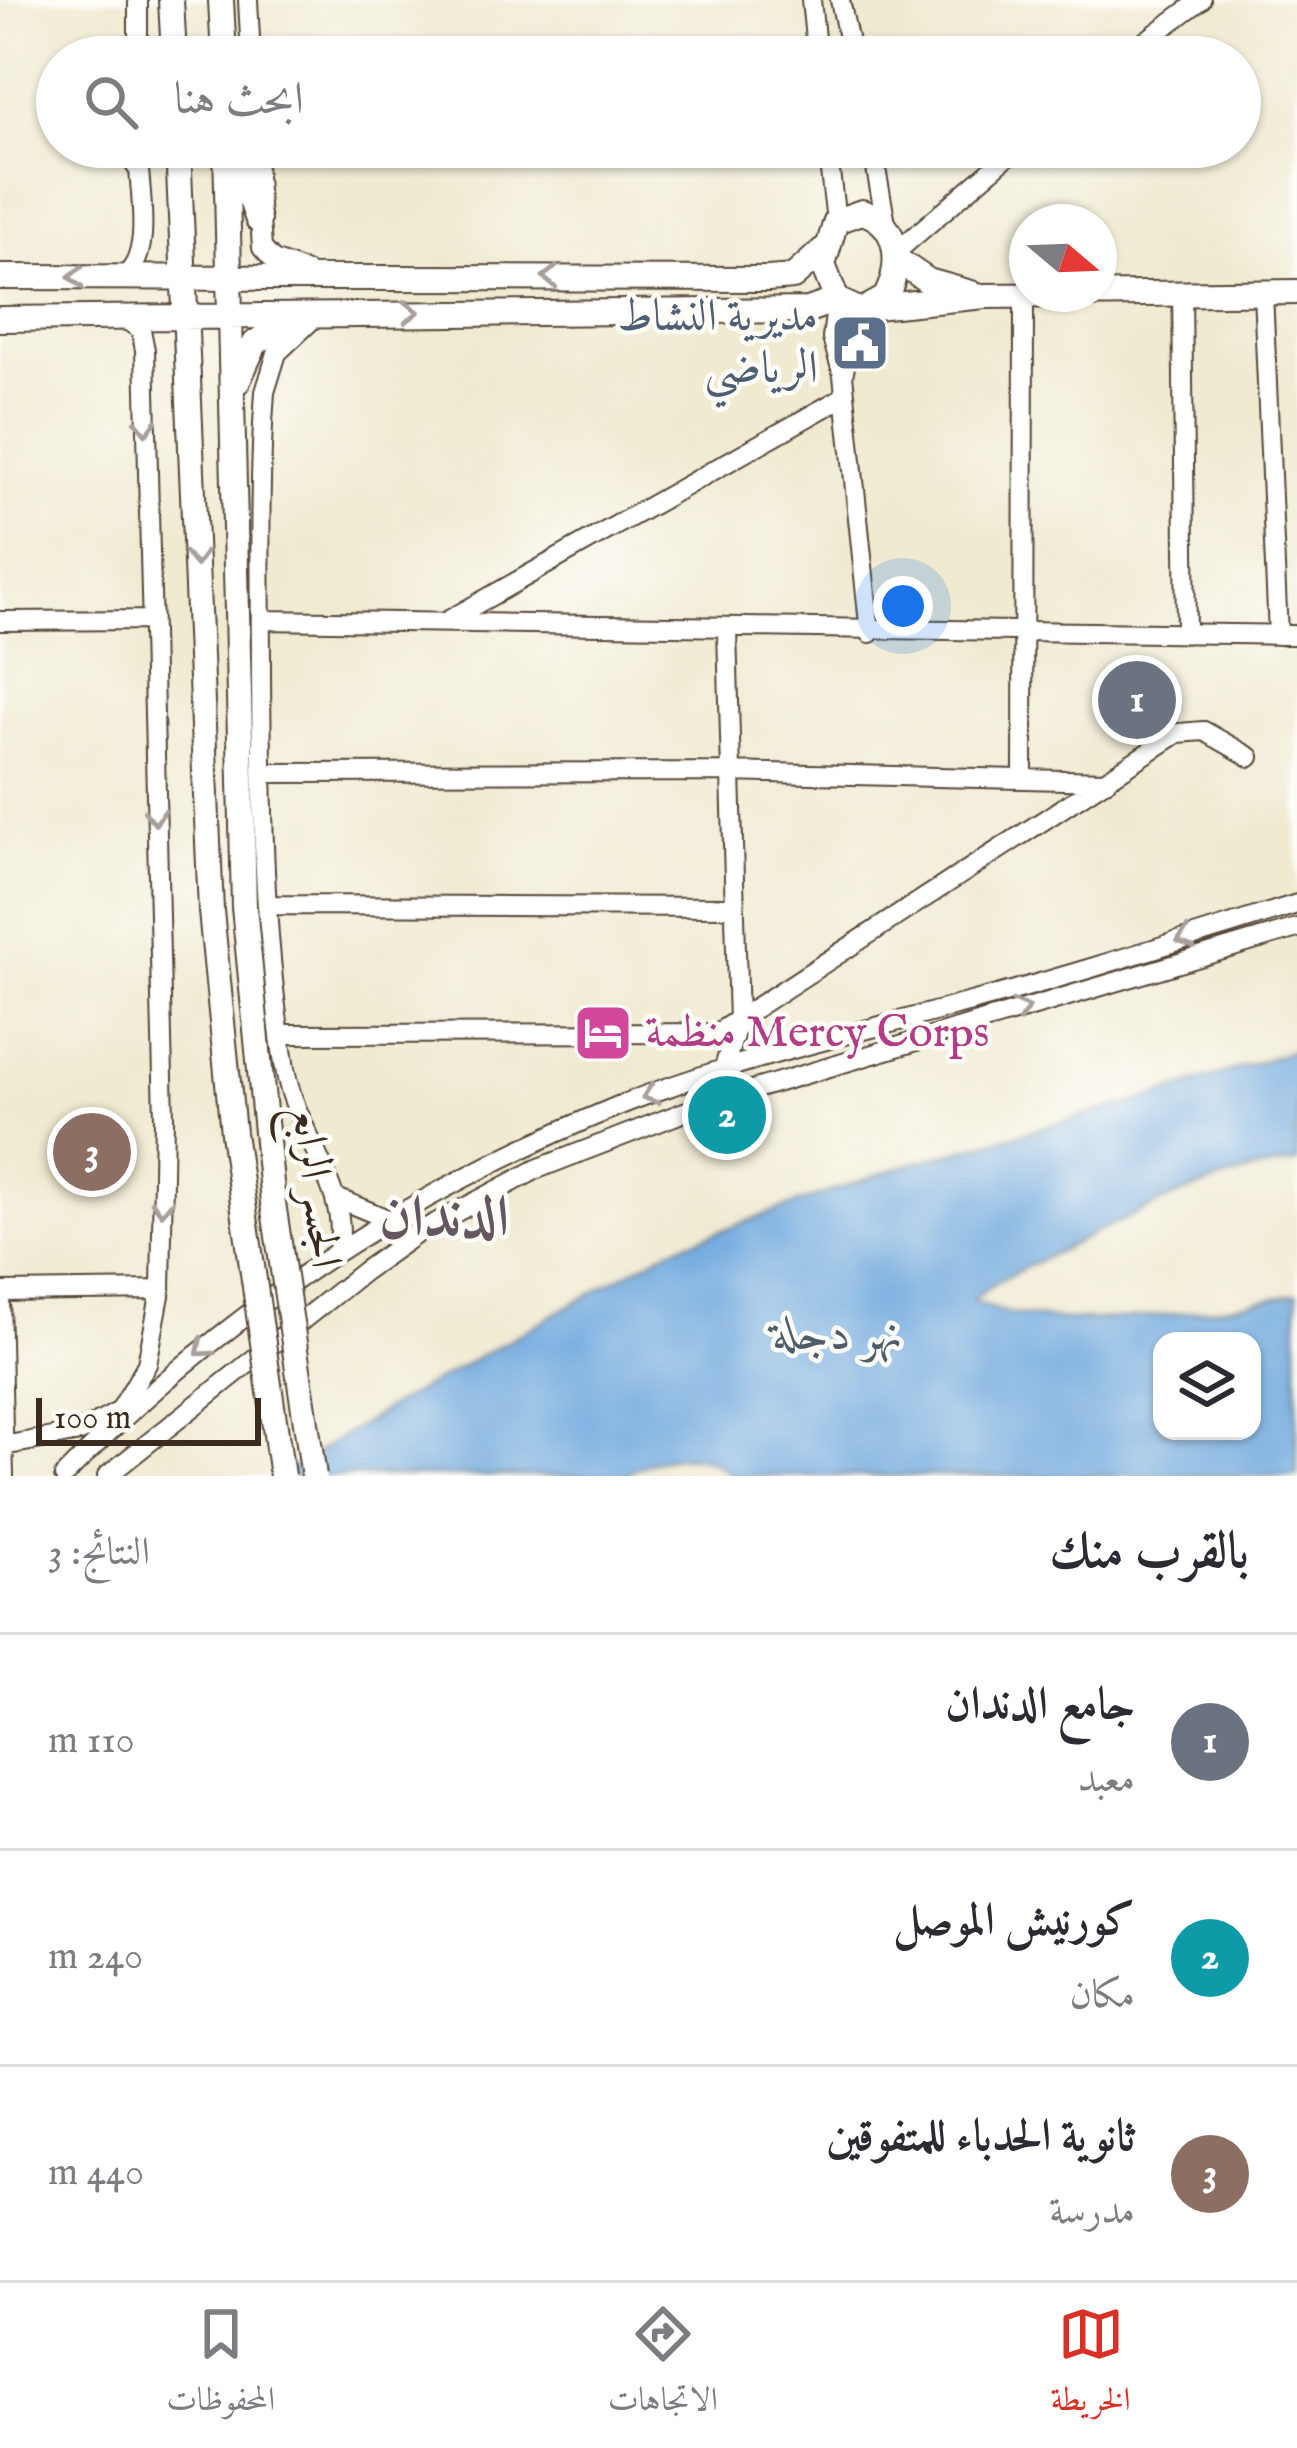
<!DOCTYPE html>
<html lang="ar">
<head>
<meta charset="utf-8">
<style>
  :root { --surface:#fff; --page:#f7f7f7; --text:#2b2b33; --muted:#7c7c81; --line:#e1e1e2; --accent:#d93025 }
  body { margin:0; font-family:"IM FELL English",Amiri,serif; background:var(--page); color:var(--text); direction:rtl }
  .controls { position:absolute; right:36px; bottom:36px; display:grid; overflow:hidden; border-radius:24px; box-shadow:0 3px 9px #0004 }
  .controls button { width:108px; height:108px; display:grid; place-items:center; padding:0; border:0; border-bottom:3px solid var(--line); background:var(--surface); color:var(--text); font:60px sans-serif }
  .compass { position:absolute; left:1009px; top:204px; width:108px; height:108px; border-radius:50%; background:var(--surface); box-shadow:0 3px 9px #0004; rotate:109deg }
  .scale { position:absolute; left:36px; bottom:30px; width:225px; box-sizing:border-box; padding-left:12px; border:6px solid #3b2a1e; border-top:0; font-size:33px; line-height:42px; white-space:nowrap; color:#3b2a1e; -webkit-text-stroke:9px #fdfcf7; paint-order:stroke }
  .you { position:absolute; left:903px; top:606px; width:42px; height:42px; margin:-30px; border:9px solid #fff; border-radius:50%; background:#1a73e8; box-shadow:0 0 0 18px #1a73e833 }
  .badge { display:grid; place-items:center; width:78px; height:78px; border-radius:50%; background:var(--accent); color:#fff; font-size:39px; font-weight:700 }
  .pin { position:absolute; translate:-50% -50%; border:6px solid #fff; box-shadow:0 3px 12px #0006 }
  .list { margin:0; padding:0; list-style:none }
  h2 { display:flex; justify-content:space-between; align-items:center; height:156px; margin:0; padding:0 48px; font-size:51px }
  h2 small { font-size:39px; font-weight:400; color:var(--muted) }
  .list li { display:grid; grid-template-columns:78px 1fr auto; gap:36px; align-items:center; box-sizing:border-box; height:216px; padding:0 48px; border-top:3px solid var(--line) }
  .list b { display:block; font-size:45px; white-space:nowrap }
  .list p { margin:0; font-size:39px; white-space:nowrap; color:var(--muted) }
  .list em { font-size:39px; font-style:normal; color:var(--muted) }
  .icon { flex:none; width:66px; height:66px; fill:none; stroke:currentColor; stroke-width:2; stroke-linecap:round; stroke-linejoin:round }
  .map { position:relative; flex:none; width:1297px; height:1476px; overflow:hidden; direction:ltr }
  .search { position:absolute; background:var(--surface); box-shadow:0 3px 9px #0004; left:36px; right:36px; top:36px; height:132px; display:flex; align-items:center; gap:30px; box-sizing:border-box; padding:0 42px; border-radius:66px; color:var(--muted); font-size:45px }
  .sheet { height:804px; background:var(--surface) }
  nav { display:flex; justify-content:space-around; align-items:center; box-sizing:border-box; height:168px; border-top:3px solid var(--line); background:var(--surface); font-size:33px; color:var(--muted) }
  nav a { display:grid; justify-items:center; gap:6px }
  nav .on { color:var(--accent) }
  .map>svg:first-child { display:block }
  .water { fill:#6ea8de; stroke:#54697e; stroke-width:3; fill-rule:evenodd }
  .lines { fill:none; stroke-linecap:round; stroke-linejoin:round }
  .minor-casing { stroke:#564739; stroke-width:22 }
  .major-casing { stroke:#564739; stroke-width:28 }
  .minor { stroke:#fff; stroke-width:18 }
  .major { stroke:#fff; stroke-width:24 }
  .major-bridge-casing { stroke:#564739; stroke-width:28; stroke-linecap:butt }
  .major-bridge { stroke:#fff; stroke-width:24 }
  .oneway { stroke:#a79f9a }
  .labels { text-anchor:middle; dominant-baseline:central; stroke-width:9; stroke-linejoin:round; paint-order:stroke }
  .service-label { font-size:45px; fill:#4e5e75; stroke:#fdfcf7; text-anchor:end }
  .hotel-label { font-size:45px; fill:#b23c85; stroke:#fdfcf7; text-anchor:start }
  .street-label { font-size:45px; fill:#3b2a1e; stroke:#fdfcf7 }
  .water-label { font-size:48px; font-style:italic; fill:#4f5c6b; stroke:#fdfcf7 }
  .district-label { font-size:57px; font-weight:bold; fill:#665661; stroke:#fdfcf7 }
</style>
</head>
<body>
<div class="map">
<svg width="1297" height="1476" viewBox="0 0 1297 1476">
  <rect width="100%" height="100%" fill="#fdfcf7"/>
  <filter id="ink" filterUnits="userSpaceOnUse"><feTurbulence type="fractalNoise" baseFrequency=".00833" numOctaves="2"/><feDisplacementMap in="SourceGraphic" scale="24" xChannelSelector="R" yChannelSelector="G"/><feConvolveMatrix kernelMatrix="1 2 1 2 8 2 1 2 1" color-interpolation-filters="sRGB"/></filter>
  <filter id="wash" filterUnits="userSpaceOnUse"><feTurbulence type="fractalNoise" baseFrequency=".004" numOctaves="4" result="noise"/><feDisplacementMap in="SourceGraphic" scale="48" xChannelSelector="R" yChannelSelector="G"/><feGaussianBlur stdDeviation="2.7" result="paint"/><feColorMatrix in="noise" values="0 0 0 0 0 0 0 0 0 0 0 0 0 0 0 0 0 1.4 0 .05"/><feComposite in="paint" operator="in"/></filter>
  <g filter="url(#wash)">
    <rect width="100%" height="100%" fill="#f0ead1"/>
    <!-- water -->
    <path class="water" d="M1297 1049V1163C1205 1172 1079 1241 995 1283L973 1300C1046 1340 1217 1310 1297 1293V1476H731C702 1445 655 1456 624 1476H280L386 1409 672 1248 900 1167 1150 1098ZM1162 1341H1252V1431H1162Z"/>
  </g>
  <g filter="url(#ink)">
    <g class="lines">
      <!-- minor casing -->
      <g class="minor-casing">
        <path id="minor" d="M248 0 251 57
          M811 0 817 57
          M840 0 852 57
          M138 57V0
          M1124 57 1201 0
          M255 147 262 248 273 260 306 272
          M827 147 836 221
          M872 147 887 229
          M896 252 1018 147
          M123 277C155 256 138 186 138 152
          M1182 292 1186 634
          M1263 292 1278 635
          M837 300 832 338 843 375 870 633
          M312 320 277 353 265 392C258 486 261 582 261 676 262 807 263 940 285 1069 296 1133 351 1193 338 1249
          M843 375 851 342 869 309
          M261 620 1297 635
          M0 621 150 620
          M445 622 845 396
          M262 773 727 772 1106 781
          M1023 779 1024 297
          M267 905 733 907
          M280 1034 717 1033 1178 733 1204 731 1250 757
          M723 1071 738 1022 727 630
          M339 1199 385 1218
          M0 1292 161 1290
          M0 1297 4 1476
          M119 1412 147 1364 161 1290 164 1118 145 350 141 330 125 319
          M3 1446 80 1432 118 1412
          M64 1476C222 1314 409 1192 618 1106 730 1061 850 1035 967 1003 1078 974 1187 938 1297 904
          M107 1476 364 1271 419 1232 537 1169 705 1104 1297 928"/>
      </g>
      <!-- major casing -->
      <g class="major-casing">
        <path id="major" d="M171 0 174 57
          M221 0 224 57
          M178 147 211 911
          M226 147 244 907
          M233 149 258 220
          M138 164 143 147
          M862 212C901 223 902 268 885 298L861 311 837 300 823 265 836 221Z
          M896 259 928 281 971 293
          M0 277 768 279 793 277 823 250
          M875 307 985 296 1297 292
          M0 319 808 310 837 300
          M238 381 255 343 296 317"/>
      </g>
      <!-- minor -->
      <use href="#minor" class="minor"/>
      <!-- major -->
      <use href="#major" class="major"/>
      <!-- major-bridge casing -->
      <g class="major-bridge-casing">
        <path id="major-bridge" d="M244 907 273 1203 314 1476
          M211 911 233 1133 282 1476"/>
      </g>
      <!-- major-bridge -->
      <use href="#major-bridge" class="major-bridge"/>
    </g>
    <!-- one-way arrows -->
    <defs><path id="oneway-chevron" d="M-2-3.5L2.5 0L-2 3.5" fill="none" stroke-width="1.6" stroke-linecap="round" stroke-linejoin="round" transform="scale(3)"/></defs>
    <g class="oneway">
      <use href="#oneway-chevron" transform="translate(76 277) rotate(180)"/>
      <use href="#oneway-chevron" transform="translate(550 277) rotate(-179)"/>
      <use href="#oneway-chevron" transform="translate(411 312)"/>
      <use href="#oneway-chevron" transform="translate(146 427) rotate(89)"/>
      <use href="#oneway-chevron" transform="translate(196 558) rotate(88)"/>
      <use href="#oneway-chevron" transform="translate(155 817) rotate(88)"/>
      <use href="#oneway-chevron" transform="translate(1185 939) rotate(163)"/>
      <use href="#oneway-chevron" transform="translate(1022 1009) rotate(-16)"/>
      <use href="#oneway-chevron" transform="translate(650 1095) rotate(161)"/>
      <use href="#oneway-chevron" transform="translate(162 1207) rotate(91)"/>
      <use href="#oneway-chevron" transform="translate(203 1349) rotate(140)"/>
    </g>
  </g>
  <!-- icons -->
  <defs>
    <g id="civic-square" transform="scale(3)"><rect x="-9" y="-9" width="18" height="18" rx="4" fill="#5c6f8a" stroke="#fdfcf7"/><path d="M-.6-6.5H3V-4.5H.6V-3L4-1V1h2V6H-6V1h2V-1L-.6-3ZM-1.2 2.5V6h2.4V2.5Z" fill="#fff"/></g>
    <g id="hotel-square" transform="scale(3)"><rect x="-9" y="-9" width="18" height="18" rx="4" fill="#d1479c" stroke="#fdfcf7"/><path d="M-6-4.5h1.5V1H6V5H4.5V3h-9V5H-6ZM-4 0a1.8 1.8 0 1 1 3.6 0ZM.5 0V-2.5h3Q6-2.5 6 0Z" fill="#fff"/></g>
  </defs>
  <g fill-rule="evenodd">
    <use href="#civic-square" x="860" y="343"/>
    <use href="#hotel-square" x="603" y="1033"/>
  </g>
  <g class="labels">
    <!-- service labels -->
    <g class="service-label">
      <text x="818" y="317">مديرية النشاط<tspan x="818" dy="52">الرياضي</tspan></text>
    </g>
    <!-- hotel labels -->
    <g class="hotel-label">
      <text x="645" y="1033">منظمة Mercy Corps</text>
    </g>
    <!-- street labels -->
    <g class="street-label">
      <text transform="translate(315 1187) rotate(83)">الجسر الرابع</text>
    </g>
    <!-- water labels -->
    <g class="water-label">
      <text x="838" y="1336">نهر دجلة</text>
    </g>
    <!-- district labels -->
    <g class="district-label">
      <text x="444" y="1219">الدندان</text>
    </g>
  </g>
</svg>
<div class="controls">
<button><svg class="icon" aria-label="layers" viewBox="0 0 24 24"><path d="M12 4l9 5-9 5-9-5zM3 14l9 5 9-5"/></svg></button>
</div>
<svg class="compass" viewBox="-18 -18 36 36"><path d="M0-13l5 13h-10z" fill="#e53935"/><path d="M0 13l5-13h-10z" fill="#7c7c81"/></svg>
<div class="scale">100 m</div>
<div class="you"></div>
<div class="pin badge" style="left:1137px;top:700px;background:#6b7280">1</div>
<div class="pin badge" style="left:727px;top:1115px;background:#0f9aa8">2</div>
<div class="pin badge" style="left:92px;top:1152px;background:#8d6e63">3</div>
<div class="search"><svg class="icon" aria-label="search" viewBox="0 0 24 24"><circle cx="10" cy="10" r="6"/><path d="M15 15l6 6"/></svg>ابحث هنا</div>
</div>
<section class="sheet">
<h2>بالقرب منك<small>النتائج: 3</small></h2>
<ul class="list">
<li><span class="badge" style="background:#6b7280">1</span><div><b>جامع الدندان</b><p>معبد</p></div><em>110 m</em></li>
<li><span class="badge" style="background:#0f9aa8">2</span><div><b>كورنيش الموصل</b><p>مكان</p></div><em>240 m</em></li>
<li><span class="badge" style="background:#8d6e63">3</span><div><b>ثانوية الحدباء للمتفوقين</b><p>مدرسة</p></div><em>440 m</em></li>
</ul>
</section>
<nav>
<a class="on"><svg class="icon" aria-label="map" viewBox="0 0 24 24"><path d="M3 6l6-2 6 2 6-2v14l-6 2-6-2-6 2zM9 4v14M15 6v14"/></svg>الخريطة</a>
<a><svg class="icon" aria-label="directions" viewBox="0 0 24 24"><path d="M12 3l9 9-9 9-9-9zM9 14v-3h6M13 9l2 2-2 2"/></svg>الاتجاهات</a>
<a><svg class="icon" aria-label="saved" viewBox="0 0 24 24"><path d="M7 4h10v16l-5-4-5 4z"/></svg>المحفوظات</a>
</nav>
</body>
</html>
